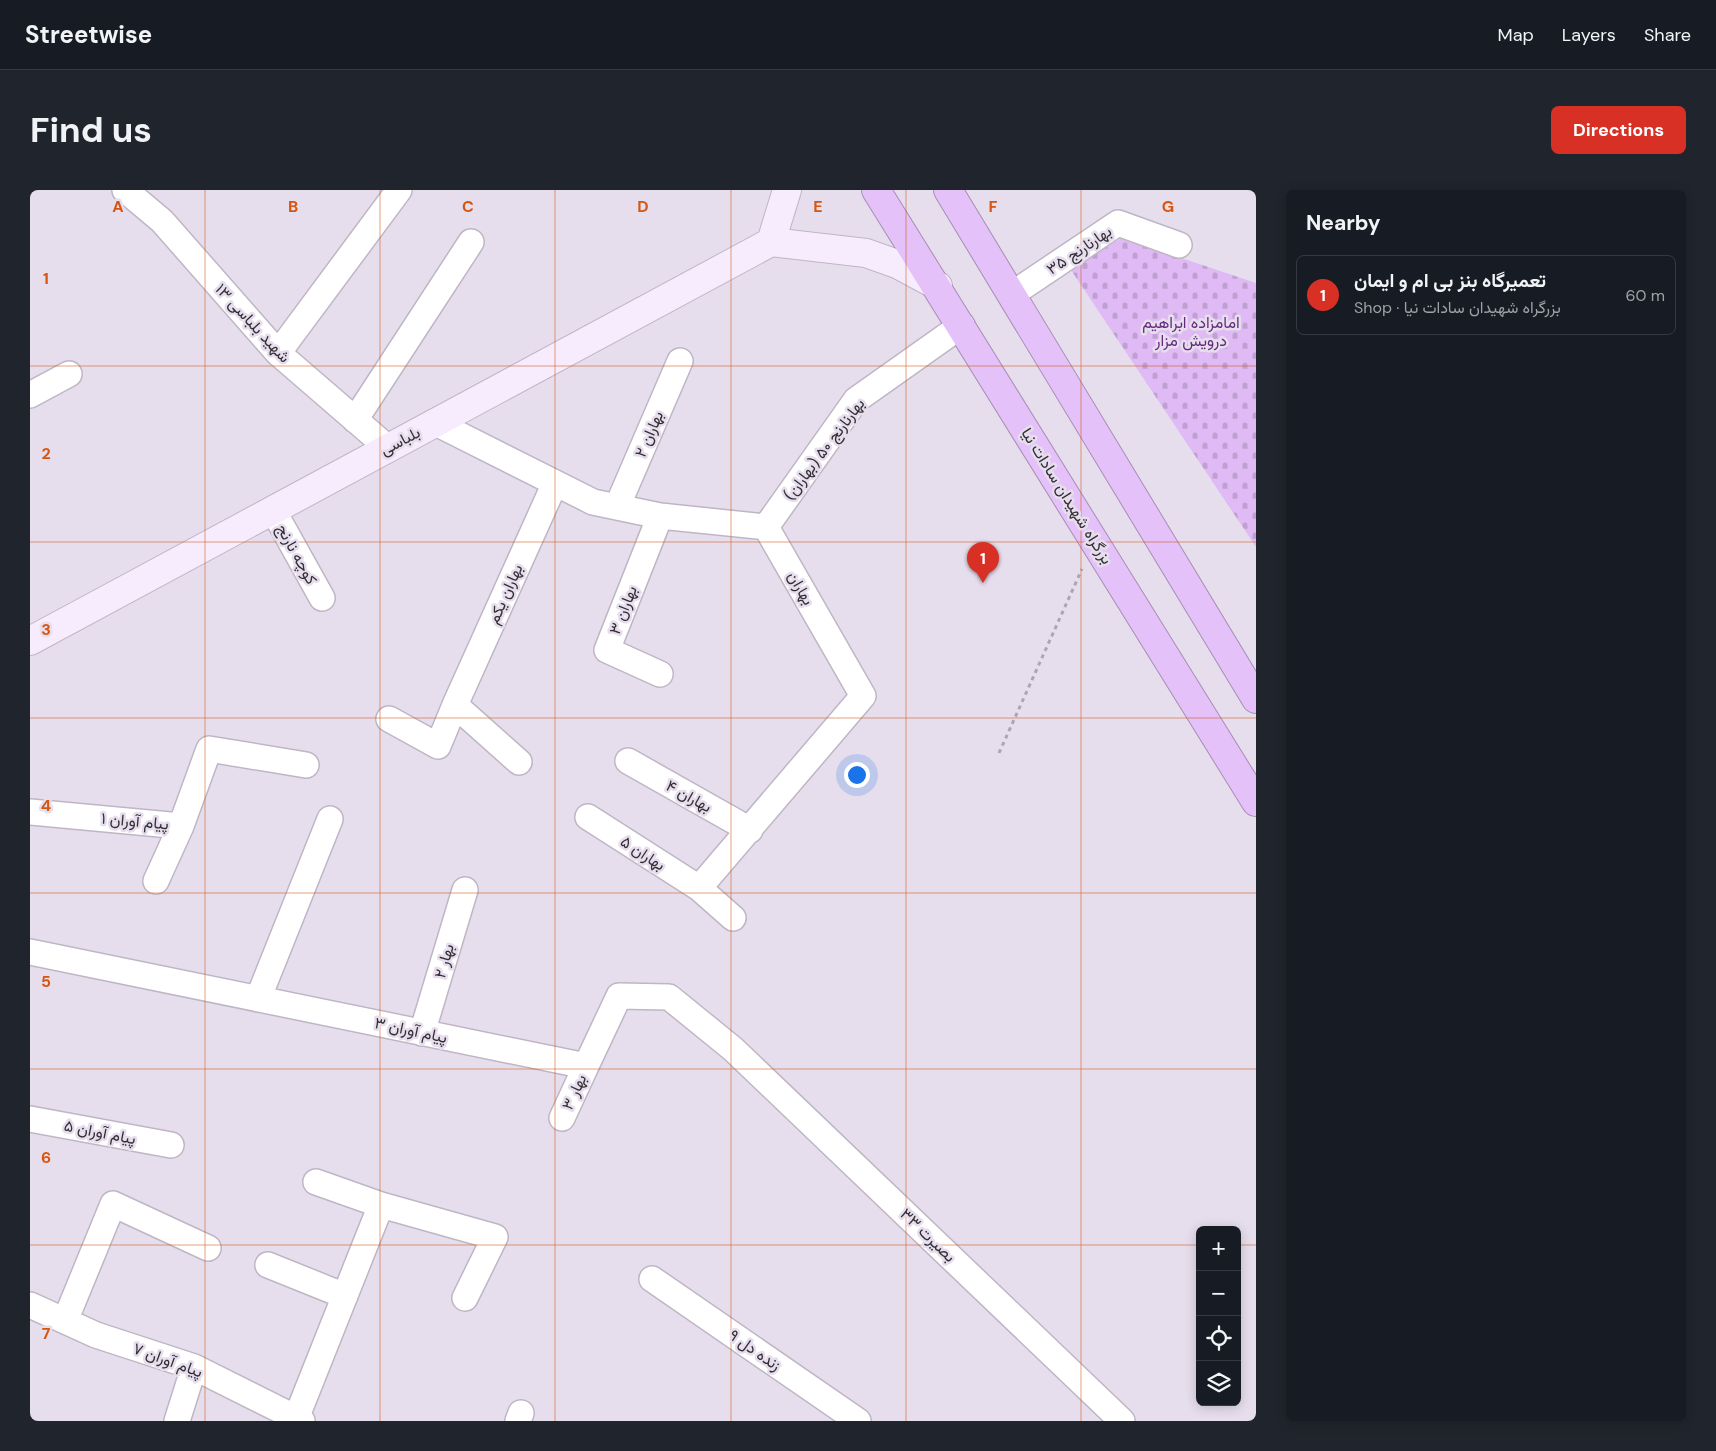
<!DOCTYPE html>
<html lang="en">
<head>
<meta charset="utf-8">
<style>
  :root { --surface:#171b24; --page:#20242c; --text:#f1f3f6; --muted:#9ea1a6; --line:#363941; --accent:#d93025 }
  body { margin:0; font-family:"DM Sans",Vazirmatn,sans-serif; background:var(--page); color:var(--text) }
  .controls { position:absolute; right:15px; bottom:15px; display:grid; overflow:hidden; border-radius:8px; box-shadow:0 2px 12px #0003 }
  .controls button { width:45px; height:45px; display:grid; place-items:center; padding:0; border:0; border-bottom:1px solid var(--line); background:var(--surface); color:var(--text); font:25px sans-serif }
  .you { position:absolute; left:826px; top:584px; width:18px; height:18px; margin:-12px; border:4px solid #fff; border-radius:50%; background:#1a73e8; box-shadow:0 0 0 8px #1a73e833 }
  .badge { display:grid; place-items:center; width:32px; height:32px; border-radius:50%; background:var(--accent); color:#fff; font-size:16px; font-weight:700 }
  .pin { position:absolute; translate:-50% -41px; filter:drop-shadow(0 1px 2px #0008) }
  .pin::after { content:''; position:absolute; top:26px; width:18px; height:15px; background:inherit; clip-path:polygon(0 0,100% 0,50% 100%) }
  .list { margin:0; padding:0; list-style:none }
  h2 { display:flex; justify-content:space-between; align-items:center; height:65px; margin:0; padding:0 20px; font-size:21px }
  h2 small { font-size:16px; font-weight:400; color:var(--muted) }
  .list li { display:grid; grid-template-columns:32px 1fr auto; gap:15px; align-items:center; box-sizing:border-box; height:80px; margin:0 10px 10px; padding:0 10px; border:1px solid var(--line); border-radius:8px }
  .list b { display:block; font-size:19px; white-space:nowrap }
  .list p { margin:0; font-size:16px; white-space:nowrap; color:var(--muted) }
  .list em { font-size:16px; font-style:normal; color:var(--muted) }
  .icon { flex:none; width:28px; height:28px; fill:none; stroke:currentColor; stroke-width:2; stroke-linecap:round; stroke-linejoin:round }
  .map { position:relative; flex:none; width:1226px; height:1231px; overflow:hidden; border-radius:8px }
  header { display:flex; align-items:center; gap:30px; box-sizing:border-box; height:70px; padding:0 25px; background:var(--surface); border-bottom:1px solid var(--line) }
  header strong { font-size:24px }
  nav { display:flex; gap:28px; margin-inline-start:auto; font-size:18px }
  .intro { display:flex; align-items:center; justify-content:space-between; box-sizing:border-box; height:120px; padding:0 30px }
  h1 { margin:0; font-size:35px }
  .button { padding:12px 22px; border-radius:8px; background:var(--accent); color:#fff; font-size:18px; font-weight:700 }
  main { display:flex; gap:30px; padding:0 30px }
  aside { flex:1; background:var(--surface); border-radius:8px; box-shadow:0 2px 12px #0003 }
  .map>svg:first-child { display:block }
  .cemetery { fill:url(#cemetery-stones) }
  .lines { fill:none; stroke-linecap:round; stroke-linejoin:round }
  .street-casing { stroke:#bfb6c5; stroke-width:28 }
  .secondary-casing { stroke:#bfb6c5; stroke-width:30 }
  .highway-casing { stroke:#a68eb4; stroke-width:30 }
  .path { stroke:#ada6b2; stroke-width:3; stroke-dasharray:4 4; stroke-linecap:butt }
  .street { stroke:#fff; stroke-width:25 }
  .secondary { stroke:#f7ecfd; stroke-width:28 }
  .highway { stroke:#e4c1f9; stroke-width:28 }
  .grid { fill:none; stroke:#d65510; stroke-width:1; stroke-opacity:0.55 }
  .labels { text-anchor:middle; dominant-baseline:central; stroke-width:5; stroke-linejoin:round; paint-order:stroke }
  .street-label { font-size:16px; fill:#322e34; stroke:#e7deed }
  .park-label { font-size:16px; fill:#652a80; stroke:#e7deed }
  .grid-label { font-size:16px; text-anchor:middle; font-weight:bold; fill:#d65510; stroke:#e7deed; stroke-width:5; stroke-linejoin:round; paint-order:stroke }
</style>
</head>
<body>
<header>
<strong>Streetwise</strong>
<nav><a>Map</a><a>Layers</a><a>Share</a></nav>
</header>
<div class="intro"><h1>Find us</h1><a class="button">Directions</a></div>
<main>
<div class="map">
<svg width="1226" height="1231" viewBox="0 0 1226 1231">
  <defs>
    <pattern id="cemetery-stones" width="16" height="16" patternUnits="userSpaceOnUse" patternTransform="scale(1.25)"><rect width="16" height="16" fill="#dfbaf4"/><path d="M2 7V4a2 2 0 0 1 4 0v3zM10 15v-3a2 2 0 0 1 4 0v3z" fill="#c0a0d2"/></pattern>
  </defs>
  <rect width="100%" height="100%" fill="#e7deed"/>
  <!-- cemetery -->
  <path class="cemetery" d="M1092 48 1226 93V357L1039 77Z"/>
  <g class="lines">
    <!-- street casing -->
    <g class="street-casing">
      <path id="street" d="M95 0 132 31 248 163 358 258
        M981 105 1088 33 1149 55
        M248 163 369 0
        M0 205 39 184
        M325 230 441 52
        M406 233 563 312 630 326 736 337 833 506 669 698 703 728
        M587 317 650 171
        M243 320 292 408
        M630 326 577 460 630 484
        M736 337 826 210 932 135
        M359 529 408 556 425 515
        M598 571 720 640
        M489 572 425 515 525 293
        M0 622 151 636 179 559 276 575
        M558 627 669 698
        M126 691 151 636
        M0 762 556 876 589 806 639 807 703 859 1092 1231
        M228 809 300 629
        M392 843 435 700
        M532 928 556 876
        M0 929 141 955
        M286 992 351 1015
        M238 1075 315 1106
        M622 1089 828 1231
        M0 1115 66 1145 164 1177 272 1231
        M35 1131 83 1014 178 1058
        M147 1231 164 1177
        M265 1231 351 1015 465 1047 435 1108
        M488 1231 491 1223"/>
    </g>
    <!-- secondary casing -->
    <g class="secondary-casing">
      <path id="secondary" d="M741 52 836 63 867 74 908 96
        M741 52 757 0
        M0 451 741 52"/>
    </g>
    <!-- highway casing -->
    <g class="highway-casing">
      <path id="highway" d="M846 0 1226 612
        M918 0 1226 509"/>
    </g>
    <!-- path -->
    <path class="path" d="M969 563 1052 379"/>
    <!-- street -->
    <use href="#street" class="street"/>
    <!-- secondary -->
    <use href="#secondary" class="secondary"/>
    <!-- highway -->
    <use href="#highway" class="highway"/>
  </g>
  <!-- grid -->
  <path class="grid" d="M175 0V1231M350 0V1231M525 0V1231M701 0V1231M876 0V1231M1051 0V1231M0 176H1226M0 352H1226M0 528H1226M0 703H1226M0 879H1226M0 1055H1170M1207 1055H1226"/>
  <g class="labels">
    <!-- street labels -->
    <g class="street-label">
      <text transform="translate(1049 60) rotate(-34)">بهارنارنج ۳۵</text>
      <text transform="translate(223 133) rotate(47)">شهید بلباسی ١٣</text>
      <text transform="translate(619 244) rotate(-67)">بهاران ۲</text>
      <text transform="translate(370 251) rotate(-28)">بلباسی</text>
      <text transform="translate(794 259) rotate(-53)">بهارنارنج ۵۰ (بهاران)</text>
      <text transform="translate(1037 306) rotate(58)">بزرگراه شهیدان سادات نیا</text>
      <text transform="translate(267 364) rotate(61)">کوچه نارنج</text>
      <text transform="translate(771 398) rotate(60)">بهاران</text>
      <text transform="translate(475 404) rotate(-66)">بهاران یکم</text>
      <text transform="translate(593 420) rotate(-69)">بهاران ۳</text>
      <text transform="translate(659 606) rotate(29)">بهاران ۴</text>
      <text transform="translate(105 631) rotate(5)">پیام آوران ۱</text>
      <text transform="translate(613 663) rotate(33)">بهاران ۵</text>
      <text transform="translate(414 771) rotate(-74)">بهار ۲</text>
      <text transform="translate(381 840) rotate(12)">پیام آوران ۳</text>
      <text transform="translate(544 902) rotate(-65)">بهار ۳</text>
      <text transform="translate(70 942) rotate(11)">پیام آوران ۵</text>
      <text transform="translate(898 1045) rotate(44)">بصیرت ۳۳</text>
      <text transform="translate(725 1160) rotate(35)">زنده دل ۹</text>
      <text transform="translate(138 1170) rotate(20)">پیام آوران ۷</text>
    </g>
    <!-- park labels -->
    <g class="park-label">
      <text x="1161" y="132">امامزاده ابراهیم<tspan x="1161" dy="18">درویش مزار</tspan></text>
    </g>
  </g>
  <g class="grid-label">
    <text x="88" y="22">A</text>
    <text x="263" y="22">B</text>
    <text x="438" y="22">C</text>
    <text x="613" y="22">D</text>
    <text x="788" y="22">E</text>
    <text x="963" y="22">F</text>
    <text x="1138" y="22">G</text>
    <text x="16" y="94">1</text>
    <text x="16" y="269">2</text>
    <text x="16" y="445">3</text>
    <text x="16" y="621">4</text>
    <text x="16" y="797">5</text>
    <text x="16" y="973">6</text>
    <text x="16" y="1149">7</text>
  </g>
</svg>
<div class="controls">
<button>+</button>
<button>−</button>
<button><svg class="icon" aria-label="locate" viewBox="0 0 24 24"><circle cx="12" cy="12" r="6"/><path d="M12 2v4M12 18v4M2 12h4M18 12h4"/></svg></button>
<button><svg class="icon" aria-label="layers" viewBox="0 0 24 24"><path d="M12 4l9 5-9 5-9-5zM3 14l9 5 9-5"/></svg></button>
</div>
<div class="you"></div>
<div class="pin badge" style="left:953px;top:393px">1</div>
</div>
<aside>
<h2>Nearby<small></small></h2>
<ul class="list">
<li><span class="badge">1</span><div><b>تعمیرگاه بنز بی ام و ایمان</b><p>Shop · بزرگراه شهیدان سادات نیا</p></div><em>60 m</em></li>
</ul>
</aside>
</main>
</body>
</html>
